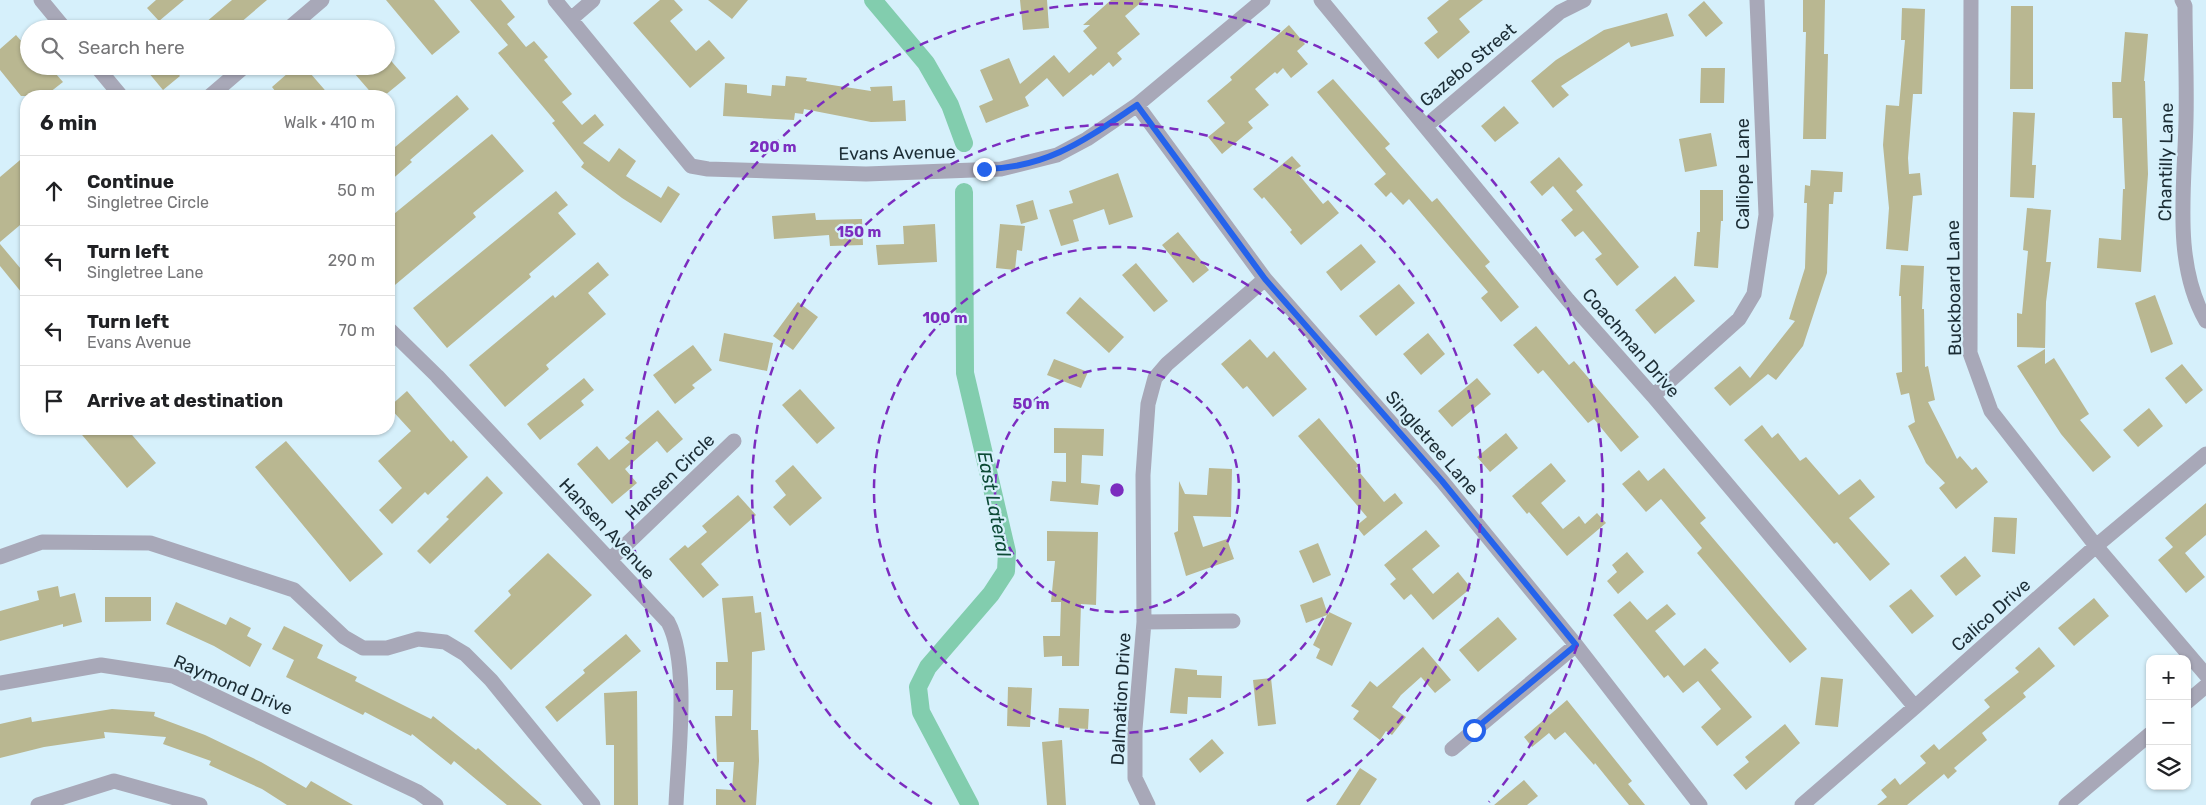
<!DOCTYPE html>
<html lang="en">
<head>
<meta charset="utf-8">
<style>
  :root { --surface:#fff; --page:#f2f2f2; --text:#202124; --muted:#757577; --line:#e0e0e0 }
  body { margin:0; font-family:Rubik,sans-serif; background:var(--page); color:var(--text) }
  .controls { position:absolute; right:15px; bottom:15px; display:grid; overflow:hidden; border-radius:10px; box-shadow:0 1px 4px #0004 }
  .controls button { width:45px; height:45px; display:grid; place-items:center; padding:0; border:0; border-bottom:1px solid var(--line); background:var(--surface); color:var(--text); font:25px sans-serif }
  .stop { position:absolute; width:15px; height:15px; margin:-11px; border:4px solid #2563eb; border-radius:50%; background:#fff }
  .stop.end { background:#2563eb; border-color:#fff; box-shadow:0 1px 5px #0008 }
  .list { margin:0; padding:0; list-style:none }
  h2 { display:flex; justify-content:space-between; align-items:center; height:65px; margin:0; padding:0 20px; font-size:21px }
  h2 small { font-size:16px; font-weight:400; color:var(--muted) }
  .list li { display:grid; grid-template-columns:32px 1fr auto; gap:15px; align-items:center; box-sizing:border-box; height:70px; padding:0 20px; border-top:1px solid var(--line) }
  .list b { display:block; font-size:19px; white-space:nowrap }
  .list p { margin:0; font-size:16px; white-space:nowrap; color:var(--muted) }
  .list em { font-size:16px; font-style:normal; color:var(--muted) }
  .icon { flex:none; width:28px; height:28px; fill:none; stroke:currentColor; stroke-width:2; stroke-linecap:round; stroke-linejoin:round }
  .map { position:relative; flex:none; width:2206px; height:805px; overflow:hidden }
  .search { position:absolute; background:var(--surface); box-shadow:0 1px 4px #0004; left:20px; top:20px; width:375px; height:55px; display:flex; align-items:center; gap:12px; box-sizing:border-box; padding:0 18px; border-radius:28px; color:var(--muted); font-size:19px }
  .panel { position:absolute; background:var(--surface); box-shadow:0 1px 4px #0004; left:20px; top:90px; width:375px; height:345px; border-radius:20px }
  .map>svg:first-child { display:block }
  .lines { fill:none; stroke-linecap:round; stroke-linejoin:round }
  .canal { stroke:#82cdae; stroke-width:18 }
  .building { fill:#b9b791 }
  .minor { stroke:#a8a8b8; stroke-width:15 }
  .route { stroke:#2563eb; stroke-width:6 }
  .ring { fill:none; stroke:#7b2cbf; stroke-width:2.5; stroke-dasharray:9 6 }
  .labels { text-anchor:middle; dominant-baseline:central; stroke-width:4.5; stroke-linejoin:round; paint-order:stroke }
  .street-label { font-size:18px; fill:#1c2d35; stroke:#d6f0fb }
  .water-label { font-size:19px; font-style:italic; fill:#0d4b37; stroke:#d6f0fb }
  .centre { fill:#7b2cbf; stroke:#d6f0fb; stroke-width:2.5 }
  .ring-label { font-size:15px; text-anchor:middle; font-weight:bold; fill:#7b2cbf; stroke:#d6f0fb; stroke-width:4.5; stroke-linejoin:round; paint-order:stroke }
</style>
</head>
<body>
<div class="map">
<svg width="2206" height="805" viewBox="0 0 2206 805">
  <rect width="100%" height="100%" fill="#d6f0fb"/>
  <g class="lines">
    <!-- canal -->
    <path class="canal" d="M873 0 926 63 950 105 964 143
      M964 192 965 373 1007 552 1006 571 991 594 928 667 918 687 921 712 970 805"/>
  </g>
  <!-- building -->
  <path class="building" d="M156 0H184L159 21 147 8Z
    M232 0H267L233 29H198Z
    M386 0H434L460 32 432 55Z
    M470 0H501L515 17 507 24 526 47 534 41 548 57 544 60 572 94 562 102 582 125 595 114 604 125 583 143 609 162 619 148 636 161 626 176 661 198 668 186 680 194 661 223 622 198 581 167 584 163 552 123 555 121 498 53 508 45Z
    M660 0H674L683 10 670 21 696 51 709 40 725 58 690 88 633 23Z
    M708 0H748L732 19Z
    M1020 0H1047L1049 28 1023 30Z
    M1111 0H1144L1125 16 1140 34 1117 53 1122 59 1113 67 1109 62 1093 76 1091 74 1063 97 1047 78 1025 97 1029 106 986 123 979 106 993 100 980 70 1009 58 1020 84 1054 55 1069 73 1097 48 1083 31 1090 25H1083Z
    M1449 0H1483L1459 19 1470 32 1438 59 1424 43 1438 32 1427 18Z
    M1803 0H1825L1824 54H1828L1826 139H1803L1806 32H1803Z
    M1704 1 1723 23 1706 37 1688 15Z
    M2011 6H2033V89H2010Z
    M1902 8 1925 9 1922 94H1913L1908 158 1909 174 1920 173 1922 195 1913 196 1908 251 1886 249 1889 208 1883 145 1886 105 1899 106 1905 40H1901Z
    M1667 13 1674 36 1631 47 1629 42 1561 86 1569 95 1553 108 1531 81 1556 60 1604 30Z
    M1289 25 1305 44 1297 51 1308 64 1291 78 1283 68 1277 74 1275 72 1255 89 1269 105 1248 122 1253 128 1222 154 1208 137 1225 123 1207 101 1232 80 1230 77Z
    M2125 32 2148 34 2144 81H2145L2148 174 2141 272 2097 268 2099 238 2121 240 2123 189H2125L2122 118H2113L2112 82H2121Z
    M16 35 29 50V66H49L63 82 45 96H21L0 70V49Z
    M386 55 406 78 384 96H374L348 66H386Z
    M143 66H171L180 76 163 90Z
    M296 66H304L330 96H279L272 87Z
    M1701 68H1725L1724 103H1700Z
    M786 76 807 78 806 81 871 91 870 87 892 86 893 101 905 100 906 121 871 122 804 109 803 114 795 113 794 120 723 116 725 83 747 85V93L771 96 772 85 785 86Z
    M1333 79 1390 144 1385 148 1432 202 1437 198 1490 262 1485 266 1519 307 1501 322 1481 298 1488 292 1409 199 1403 205 1391 192 1386 197 1374 184 1386 174 1317 92Z
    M457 95 469 109 410 160 412 162 389 182V152Z
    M1504 106 1519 123 1495 142 1481 126Z
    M2013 112 2035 113 2032 165H2036L2034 198 2010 197Z
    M1711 133 1717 166 1685 172 1679 139Z
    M492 134 524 171 473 213 476 217 389 290V218Z
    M26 155V220L0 242V177Z
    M1292 156 1301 166 1295 170 1323 204 1328 200 1339 213 1301 245 1290 232 1292 230 1264 197 1262 199 1253 189Z
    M1559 157 1583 185 1576 191 1639 267 1617 286 1595 259 1602 254 1583 231 1575 237 1561 220 1573 210 1553 186 1542 196 1530 182Z
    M1811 170 1843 172 1842 192H1834L1833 204H1829L1827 273 1803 346 1776 380 1768 374 1730 406 1714 388 1740 366 1750 378 1795 321 1789 319 1805 268 1807 203H1804L1805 185 1810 186Z
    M1118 173 1133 217 1109 225 1104 209 1073 220 1079 241 1061 246 1049 210 1073 203 1069 191Z
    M1700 190H1723V221H1721L1718 268 1694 266 1697 232H1700Z
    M556 191 568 205 558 213 576 234 529 274 531 277 447 348 413 308Z
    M1033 200 1038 219 1021 224 1016 205Z
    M2027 208 2051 210 2046 262H2051L2046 302 2045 348 2017 347V313L2022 314 2028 251 2023 250Z
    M815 213 816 220 862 219 863 245 830 246 829 235 774 239 772 216Z
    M935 224 937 262 878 265 876 245 904 244 903 226Z
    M1000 224 1025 226 1022 251 1017 250 1015 270 996 268Z
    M1178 232 1209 270 1193 283 1162 245Z
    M0 244 26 275V298L0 266Z
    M1361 244 1376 262 1341 291 1326 272Z
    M598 262 609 275 588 293 606 314 546 365 549 369 505 407 469 365 553 295 555 298Z
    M1136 263 1168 301 1154 312 1122 275Z
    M1901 265 1924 266 1922 309H1924L1925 367 1928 366 1935 400 1928 402 1957 459 1960 456 1972 470 1976 467 1988 482 1956 509 1939 488 1945 483 1926 463 1908 426 1915 422 1909 393 1901 395 1896 373 1902 372 1901 296H1899Z
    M1675 276 1695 301 1655 334 1635 310Z
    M1399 284 1415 303 1376 336 1359 316Z
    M2155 295 2173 344 2151 353 2135 303Z
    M1080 297 1124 337 1109 353 1066 313Z
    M798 302 818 317 793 350 773 336Z
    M1536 326 1569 365 1574 361 1639 437 1621 452 1594 419 1588 423 1543 370 1538 374 1513 345Z
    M724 333 773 343 767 371 719 361Z
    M1428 333 1445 354 1421 375 1403 354Z
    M1250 339 1267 358 1274 351 1307 389 1273 417 1247 386 1243 389 1221 364Z
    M693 345 712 370 692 385 695 388 675 404 653 375Z
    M2045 349V364L2054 358 2089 414 2080 420 2111 457 2093 472 2061 434 2017 366Z
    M1054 359 1088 372 1081 388 1047 375Z
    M2182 364 2203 390 2186 404 2165 378Z
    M584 378 594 390 581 401 584 405 540 440 527 424Z
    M1477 378 1491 394 1452 427 1438 411Z
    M800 389 835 428 817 444 782 405Z
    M407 391 451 442 453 440 468 457 428 495 425 492 392 524 379 510 402 488 378 461 411 431 389 407Z
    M2149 408 2163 426 2138 447 2123 430Z
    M658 410 683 439 667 453 657 441 625 469 637 483 612 504 577 464 597 446 609 460 630 442 625 438Z
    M1319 418 1359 466 1356 468 1384 502 1395 493 1403 503 1364 536 1356 526 1367 517 1298 436Z
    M1762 425 1772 438 1778 433 1800 461 1806 457 1839 495 1860 479 1875 497 1849 518 1890 564 1870 581 1837 542 1834 544 1744 440Z
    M1054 428 1104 429 1103 456 1082 455 1081 483 1100 485 1098 505 1050 501 1052 481 1066 482V453H1054Z
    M77 429H127L156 463 127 488Z
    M1506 433 1518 448 1490 472 1477 457Z
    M286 441 383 554 350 582 255 467Z
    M1551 463 1566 481 1541 503 1563 529 1579 516 1585 524 1597 513 1606 523 1567 556 1529 512 1527 514 1512 496Z
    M793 465 822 498 790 526 773 507 786 495 775 481Z
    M1209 468 1232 469 1231 517 1193 516 1203 547 1227 539 1234 559 1186 576 1174 533 1178 531 1179 481 1185 494 1207 495Z
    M1664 468 1706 518 1700 523 1807 649 1790 663 1697 553 1702 548 1661 499 1646 512 1622 484 1639 470 1648 481Z
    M487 476 503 493 430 564 417 551 449 519 446 517Z
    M738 495 756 515 701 564 719 585 703 598 669 559 685 545 688 548 707 532 702 526Z
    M2206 503V535L2185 553 2205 577 2186 593 2158 560 2173 547 2165 538Z
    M1994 517 2017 518 2015 554 1992 552Z
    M1426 530 1440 546 1412 569 1433 594 1458 572 1471 588 1433 620 1411 594 1404 600 1390 584 1396 579 1384 565Z
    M1047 531 1098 532 1096 605 1081 604 1079 666H1062V656L1044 657 1043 636H1060L1061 602H1051L1055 561H1047Z
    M1318 543 1331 575 1313 583 1299 551Z
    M1627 552 1644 572 1618 594 1607 581 1617 572 1612 565Z
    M548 553 592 595 511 670 474 631 511 595 508 591Z
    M1965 556 1981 576 1956 596 1940 576Z
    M58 586 60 597 75 593 82 622 63 627V624L0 641V611L39 600 37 591Z
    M1911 589 1934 616 1912 634 1889 606Z
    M753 596 755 613 761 612 765 650 752 652 751 730H758L759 761 756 805H716V789L732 790 734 762H717L715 716H732L733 690H716V662H728L722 598Z
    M105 597H151V621L105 622Z
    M1322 597 1328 615 1329 612 1352 623 1332 666 1316 658 1320 649 1313 645 1327 615 1306 623 1300 605Z
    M2094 598 2109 616 2074 646 2058 628Z
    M1630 601 1647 620 1667 604 1676 614 1655 631 1684 666 1705 648 1719 663 1711 670 1752 717 1717 746 1701 727 1721 709 1698 681 1683 693 1668 675 1664 678 1613 615Z
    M176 602 226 625 230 617 251 628 247 636 262 644 250 667 214 646 166 624Z
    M1498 617 1517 639 1478 672 1459 650Z
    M284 626 323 645 317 658 357 677 355 681 431 719 433 716 476 750 478 748 542 805H507L454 761 451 765 412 734 411 736 365 712 363 715 286 677 294 660 272 649Z
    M626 634 641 651 557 722 545 707 585 673 583 670Z
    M1423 647 1451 680 1435 693 1421 677 1401 695 1392 707 1406 717 1392 735 1386 731 1380 740 1353 719 1359 711 1351 706 1370 681 1377 687Z
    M2039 647 2055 666 2023 693 2026 697 1982 733 1987 740 1954 768 1957 771 1948 779 1944 774 1907 805H1877L1887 797 1881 790 1895 778 1900 785 1926 763 1920 756 1934 744 1939 750 1990 707 1984 700 2019 672 2015 668Z
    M1175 668 1197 670V675L1222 676 1221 698 1188 697 1187 714 1170 713Z
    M1821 677 1843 679 1838 727 1815 725Z
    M1271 678 1276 724 1258 726 1253 680Z
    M1008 687 1032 688 1030 727 1007 726Z
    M637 691 638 805H614V745H606L604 693Z
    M1567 700 1632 781 1628 784 1645 805H1629L1595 763 1594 765 1565 732 1555 740 1549 733 1532 747 1524 737Z
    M1059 708 1089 709 1088 729 1058 727Z
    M112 709 155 712 154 716 205 735 261 762 306 788 311 781 353 805H287L262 789 209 765 211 761 163 744 166 737 104 732 105 738 44 747 0 758V724L31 717 32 722Z
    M1785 724 1800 743 1746 790 1733 775 1749 762 1745 757Z
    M1212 739 1224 753 1200 773 1189 759Z
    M1062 740 1066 805H1047L1042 742Z
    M1360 768 1377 779 1360 805H1336Z
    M1524 780 1538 796 1527 805H1494Z"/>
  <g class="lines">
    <!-- minor -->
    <path class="minor" d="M41 0 65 29
      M555 0 691 166 708 169 866 174 1001 169 1057 155 1087 139 1137 105 1263 0
      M1321 0 1568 300 1653 396 1915 707
      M1971 0 1970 353 1991 411 2096 546 2206 675
      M2182 0 2185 6C2185 44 2187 82 2186 120 2185 185 2172 262 2206 321
      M571 19 593 0
      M288 29 322 0
      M96 66 121 96
      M210 96 245 66
      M1137 105 1265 279 1442 481 1576 645 1700 805
      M1426 126 1560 12 1584 0
      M389 329 437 376 668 622C690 663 678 756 676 805
      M1653 396 1739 319 1754 294 1766 215 1757 0
      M0 557 42 542 150 543 294 590 344 637 363 648H387L418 639 445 642 465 654 491 680 593 805
      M610 560 734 441
      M1144 622 1233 621
      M0 683 101 665 173 676 418 792 436 805
      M2187 702 2206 686
      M1452 749 1576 645
      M38 805 114 781 200 805
      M1148 805 1135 778V729L1144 622 1143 475 1148 404 1155 378 1167 364 1265 279
      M1802 805 1915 707 2096 546 2206 454
      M2066 805 2150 734"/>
  </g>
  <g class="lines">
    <!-- route -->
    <path class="route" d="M984 169C1048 168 1086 139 1137 105L1265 279 1442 481 1576 645 1474 730"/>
  </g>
  <!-- distance rings -->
  <g class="ring">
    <circle cx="1117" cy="490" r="122"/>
    <circle cx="1117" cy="490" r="243"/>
    <path d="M932 804A365 365 0 1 1 1302 804"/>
    <path d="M745 802A486 486 0 1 1 1489 802"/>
  </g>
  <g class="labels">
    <!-- street labels -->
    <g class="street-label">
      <text transform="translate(1468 65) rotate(-40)">Gazebo Street</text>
      <text transform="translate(897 153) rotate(-1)">Evans Avenue</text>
      <text transform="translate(2166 162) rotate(-89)">Chantilly Lane</text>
      <text transform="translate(1743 174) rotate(-90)">Calliope Lane</text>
      <text transform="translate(1954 288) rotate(-91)">Buckboard Lane</text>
      <text transform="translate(1631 343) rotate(49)">Coachman Drive</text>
      <text transform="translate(1432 443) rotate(49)">Singletree Lane</text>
      <text transform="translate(670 477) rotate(-44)">Hansen Circle</text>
      <text transform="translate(607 529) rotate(47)">Hansen Avenue</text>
      <text transform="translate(1991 615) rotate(-42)">Calico Drive</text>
      <text transform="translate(233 685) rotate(23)">Raymond Drive</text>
      <text transform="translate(1121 699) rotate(-87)">Dalmation Drive</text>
    </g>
    <!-- water labels -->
    <g class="water-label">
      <text transform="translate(994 504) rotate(79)">East Lateral</text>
    </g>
  </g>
  <circle cx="1117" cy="490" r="8" class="centre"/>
  <g class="ring-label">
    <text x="773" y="152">200 m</text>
    <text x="859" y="237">150 m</text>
    <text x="945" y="323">100 m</text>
    <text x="1031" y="409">50 m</text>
  </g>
</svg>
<div class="controls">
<button>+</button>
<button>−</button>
<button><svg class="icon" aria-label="layers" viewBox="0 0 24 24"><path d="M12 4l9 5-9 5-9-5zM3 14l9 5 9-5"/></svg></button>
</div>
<div class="stop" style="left:1474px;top:730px"></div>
<div class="stop end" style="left:984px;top:169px"></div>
<div class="search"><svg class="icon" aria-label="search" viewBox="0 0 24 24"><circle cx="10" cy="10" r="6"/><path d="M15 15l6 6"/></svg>Search here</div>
<section class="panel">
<h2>6 min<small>Walk · 410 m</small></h2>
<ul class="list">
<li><svg class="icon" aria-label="ahead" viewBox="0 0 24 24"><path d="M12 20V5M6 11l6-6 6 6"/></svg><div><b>Continue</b><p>Singletree Circle</p></div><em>50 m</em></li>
<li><svg class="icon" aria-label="left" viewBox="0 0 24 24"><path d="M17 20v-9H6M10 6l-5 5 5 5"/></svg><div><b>Turn left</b><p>Singletree Lane</p></div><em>290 m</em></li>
<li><svg class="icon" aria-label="left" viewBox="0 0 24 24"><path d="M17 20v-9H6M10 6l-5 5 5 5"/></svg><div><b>Turn left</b><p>Evans Avenue</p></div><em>70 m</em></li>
<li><svg class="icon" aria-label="arrive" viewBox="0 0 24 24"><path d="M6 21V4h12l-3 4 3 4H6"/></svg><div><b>Arrive at destination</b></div></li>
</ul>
</section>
</div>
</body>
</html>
